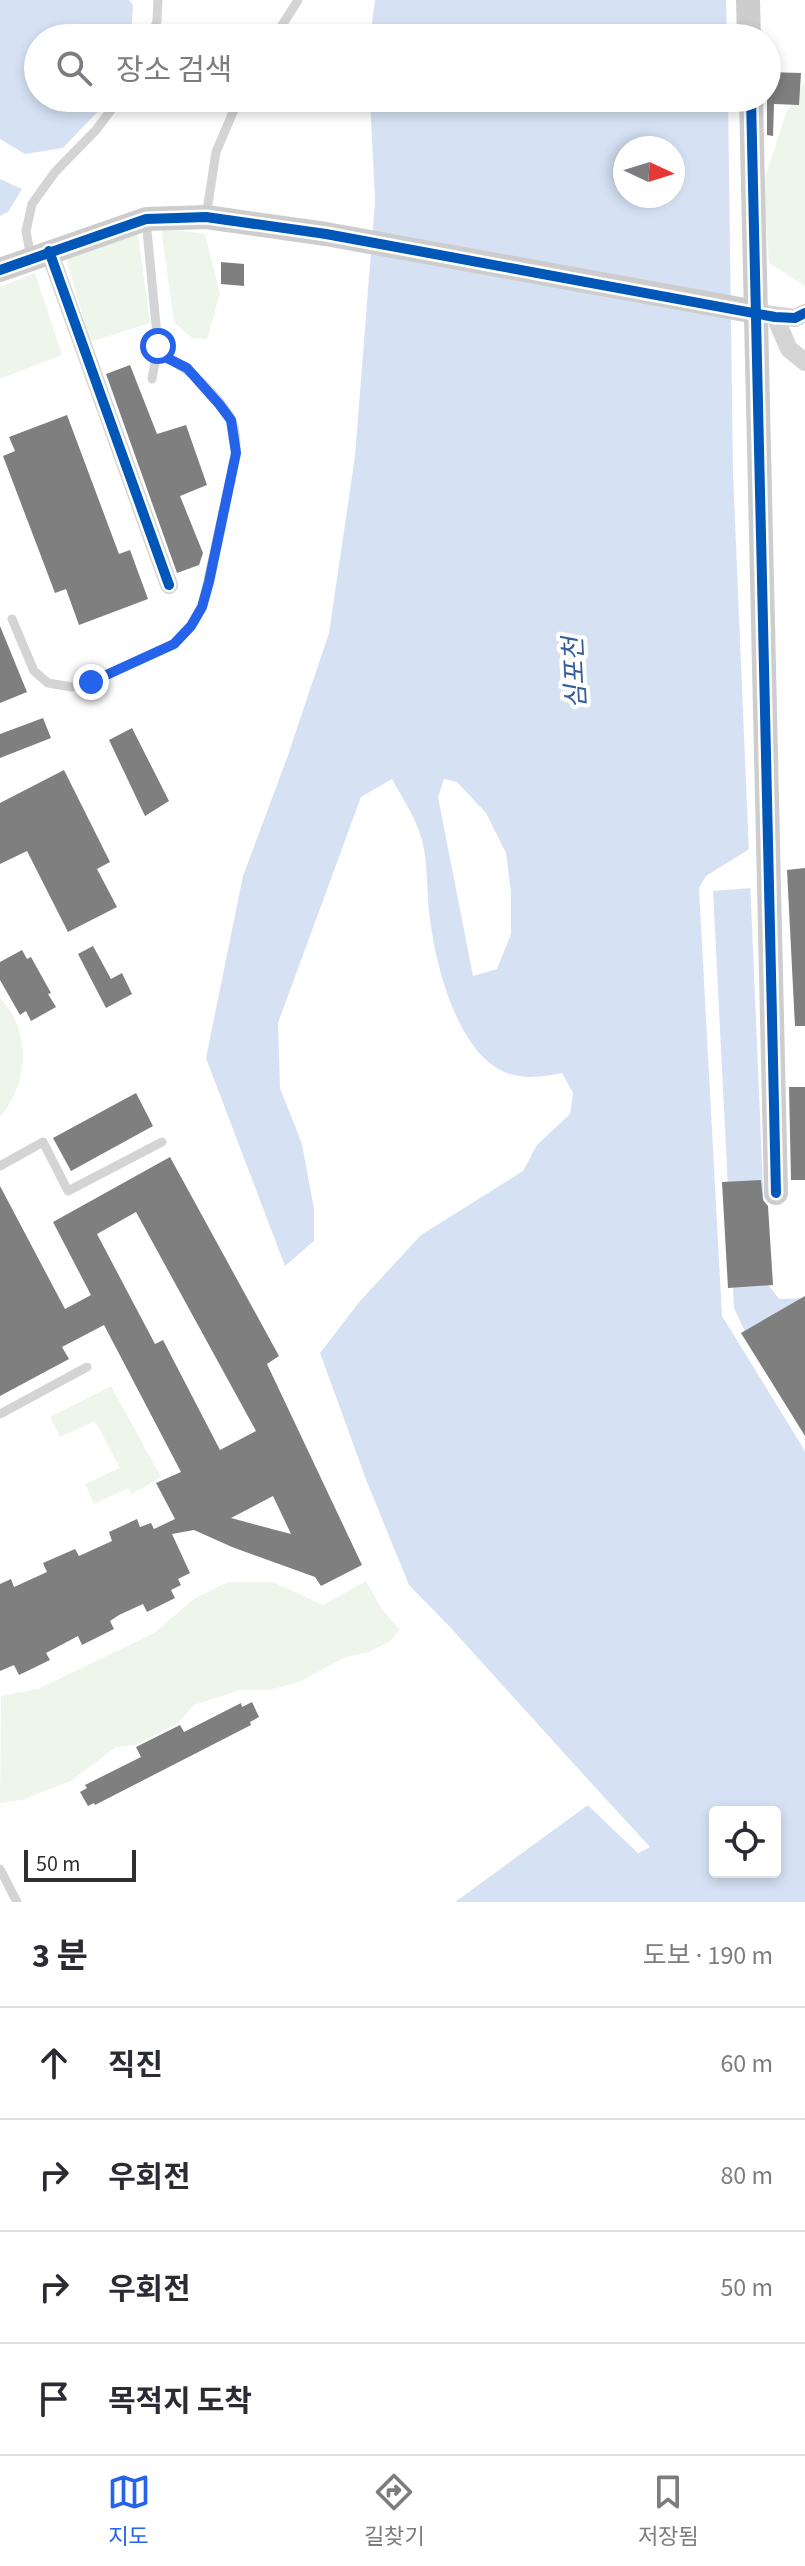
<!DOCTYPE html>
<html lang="ko">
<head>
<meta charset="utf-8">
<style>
  :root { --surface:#fff; --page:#f7f7f7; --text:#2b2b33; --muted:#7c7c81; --line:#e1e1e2; --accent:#2563eb }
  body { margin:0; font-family:"Source Sans 3","Noto Sans KR",sans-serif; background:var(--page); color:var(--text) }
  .controls { position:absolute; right:24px; bottom:24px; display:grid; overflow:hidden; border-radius:8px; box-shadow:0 4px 12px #0003 }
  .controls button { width:72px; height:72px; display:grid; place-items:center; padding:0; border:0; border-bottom:2px solid var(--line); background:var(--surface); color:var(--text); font:40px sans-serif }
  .compass { position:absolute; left:613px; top:136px; width:72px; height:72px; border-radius:50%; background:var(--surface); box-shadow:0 4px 12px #0003; rotate:94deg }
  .scale { position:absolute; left:24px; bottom:20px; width:112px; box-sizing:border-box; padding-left:8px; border:4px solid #2f2f2f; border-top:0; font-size:22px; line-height:28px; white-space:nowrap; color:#2f2f2f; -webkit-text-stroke:6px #fff; paint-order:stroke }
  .stop { position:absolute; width:24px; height:24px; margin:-18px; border:6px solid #2563eb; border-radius:50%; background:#fff }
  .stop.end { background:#2563eb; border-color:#fff; box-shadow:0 2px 8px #0008 }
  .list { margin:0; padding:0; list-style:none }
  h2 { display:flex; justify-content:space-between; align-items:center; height:104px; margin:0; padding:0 32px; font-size:34px }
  h2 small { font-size:26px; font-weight:400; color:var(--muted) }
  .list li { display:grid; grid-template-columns:52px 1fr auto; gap:24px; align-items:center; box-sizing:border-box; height:112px; padding:0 32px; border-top:2px solid var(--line) }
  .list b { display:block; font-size:30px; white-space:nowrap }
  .list em { font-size:26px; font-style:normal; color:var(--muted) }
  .icon { flex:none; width:44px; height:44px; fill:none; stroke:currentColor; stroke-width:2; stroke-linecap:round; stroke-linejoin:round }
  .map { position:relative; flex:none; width:805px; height:1902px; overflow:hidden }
  .search { position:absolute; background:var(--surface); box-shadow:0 4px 12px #0003; left:24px; right:24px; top:24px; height:88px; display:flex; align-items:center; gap:20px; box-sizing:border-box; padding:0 28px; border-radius:44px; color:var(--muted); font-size:30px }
  .sheet { height:552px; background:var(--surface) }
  nav { display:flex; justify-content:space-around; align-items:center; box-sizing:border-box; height:112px; border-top:2px solid var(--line); background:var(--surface); font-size:22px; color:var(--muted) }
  nav a { display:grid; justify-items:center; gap:4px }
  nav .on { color:var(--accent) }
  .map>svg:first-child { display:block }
  .green { fill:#eef5eb }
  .water { fill:#d6e2f4; fill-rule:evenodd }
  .pier { fill:#fff }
  .building { fill:#7f7f7f; fill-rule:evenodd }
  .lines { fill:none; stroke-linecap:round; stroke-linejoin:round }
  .lane { stroke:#d4d4d4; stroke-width:9 }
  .street { stroke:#d4d4d4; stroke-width:18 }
  .secondary { stroke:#cdcdcd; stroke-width:24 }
  .cycleway-casing { stroke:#fff; stroke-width:15 }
  .cycleway { stroke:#0057b8; stroke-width:10 }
  .route { stroke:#2563eb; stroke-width:10 }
  .labels { text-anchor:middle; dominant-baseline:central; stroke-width:8; stroke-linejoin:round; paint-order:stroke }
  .water-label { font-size:26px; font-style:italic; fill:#345d99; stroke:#fff }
</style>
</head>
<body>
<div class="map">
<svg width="805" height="1902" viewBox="0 0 805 1902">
  <rect width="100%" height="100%" fill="#fff"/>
  <!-- green -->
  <path class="green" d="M805 82V286L769 263 763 184 786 113Z
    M161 228 205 234 220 294 207 339 192 338 174 322Z
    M138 235 150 323 90 342 66 258Z
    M35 273 62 355 0 379V287Z
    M0 998C32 1032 29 1083 0 1117Z
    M111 1386 161 1477 132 1494 128 1488 94 1504 85 1484 120 1468 95 1421 60 1437 50 1417Z
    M366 1581 381 1608 400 1630 390 1641 369 1652 346 1657 299 1682 269 1690H240L194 1705 178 1723 135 1745 116 1747 71 1781 22 1800 0 1803 1 1696 38 1689 154 1633 194 1599 228 1582H273L323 1605Z"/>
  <!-- water -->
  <path class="water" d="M0 0H129L133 5 131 38H38V98H106L103 106 63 148 25 154 0 139Z
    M375 0H726L727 38H370Z
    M370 98H728L733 473 767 1283 779 1299 805 1298V1902H455L588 1805 638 1853 649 1847 449 1626 409 1585 367 1482 320 1353 360 1301 421 1235 523 1171 537 1145 570 1114 573 1093 562 1073C543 1077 520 1080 502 1071 458 1049 437 970 431 926 426 899 429 858 420 834 414 815 401 796 392 779L361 797 278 1023 280 1088 302 1144 314 1209V1241L285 1266 206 1058 243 876 287 758 329 633 355 456 375 201ZM625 148H673V196H625ZM444 779 457 782 486 813 506 853 511 893V934L497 969 473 976 438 797ZM715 1812H775V1872H715Z
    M0 179 22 189 8 212 0 216Z"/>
  <!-- pier -->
  <path class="pier" d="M751 848V888L713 891 734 1308 747 1336 805 1427V1451L722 1316 699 888 706 876Z
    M544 1732 650 1847 638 1853 588 1805 585 1802 590 1801 639 1848 643 1846 547 1741Z"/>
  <!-- building -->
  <path class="building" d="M767 72 801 73 799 105 774 104 773 136 767 135Z
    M221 262 244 264V286L221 284Z
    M130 365 157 434 186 425 207 485 180 496 203 553 199 565 177 573 106 374Z
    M67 415 119 554 130 550 148 599 79 625 66 589 55 593 3 456 15 451 9 437Z
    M0 626 27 692 0 703Z
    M43 718 51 738 0 758V734Z
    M132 728 169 801 145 816 109 740Z
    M64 770 110 862 97 869 117 907 68 932 27 851 0 864V803Z
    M805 868V1026H795L787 870Z
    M93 946 111 979 122 973 132 994 106 1008 78 954Z
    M22 950 27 959 31 957 51 993 48 994 56 1007 31 1021 26 1011 20 1015 0 980V962Z
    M789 1087H805V1180H791Z
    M136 1093 153 1126 71 1171 53 1138Z
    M170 1157 279 1356 267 1364 362 1565 321 1586 315 1577 232 1547 194 1530 172 1534 190 1573 178 1579 181 1585 171 1590 175 1598 147 1612 143 1604 119 1615 110 1621 114 1629 82 1645 78 1636 46 1653 50 1660 19 1675 14 1665 0 1671V1584L11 1579 14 1587 47 1572 43 1563 75 1549 79 1556 112 1541 109 1532 137 1519 140 1527 151 1523 154 1529 175 1519 156 1483 181 1472 104 1325 62 1347 69 1359 0 1396V1186L65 1309 91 1295 53 1222ZM136 1212 256 1431 220 1450 163 1340 155 1344 97 1234ZM273 1496 291 1534 231 1518Z
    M761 1180 763 1200 768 1206 773 1285 728 1288 722 1182Z
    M805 1296V1436L741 1333Z
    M252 1702 259 1717 250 1722 251 1725 95 1805 94 1803 88 1806 80 1792 87 1788 85 1785 141 1757 136 1747 180 1725 184 1732 241 1703 242 1707Z"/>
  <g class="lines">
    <!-- lane -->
    <path class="lane" d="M151 38 157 21 158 0
      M274 38 298 0
      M206 217 216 152 239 98
      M146 220 158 346 152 379
      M31 258 26 231 32 204 55 172 96 130 120 98
      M12 619 34 671 48 683 72 687 91 682 174 644 191 626 202 607 236 453C236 442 236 431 232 421 219 394 184 364 157 353
      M0 1166 43 1142 68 1191 162 1142
      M0 1414 87 1367
      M0 1869 17 1902"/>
    <!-- street -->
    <path class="street" d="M49 251 169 585
      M765 314 795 318 805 313
      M775 317 789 349 805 362"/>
    <!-- secondary -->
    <path class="secondary" d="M748 0 749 38
      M751 98 776 1193
      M0 270 146 219 206 217 326 234 756 312"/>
    <!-- cycleway casing -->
    <g class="cycleway-casing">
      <path id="cycleway" d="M751 98 776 1193
        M49 251 169 585
        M0 270 146 219 206 217 326 234 775 317 795 318 805 313"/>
    </g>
    <!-- cycleway -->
    <use href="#cycleway" class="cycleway"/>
  </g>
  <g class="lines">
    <!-- route -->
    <path class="route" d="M91 682 174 644 191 626 202 607 209 582 236 453 231 420 219 404 187 368 157 353 158 346"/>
  </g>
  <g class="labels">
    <!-- water labels -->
    <g class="water-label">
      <text transform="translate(575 673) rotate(-93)">심포천</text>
    </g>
  </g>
</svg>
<div class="controls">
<button><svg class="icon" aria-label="locate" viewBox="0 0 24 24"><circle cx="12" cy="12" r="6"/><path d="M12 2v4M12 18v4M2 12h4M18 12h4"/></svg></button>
</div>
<svg class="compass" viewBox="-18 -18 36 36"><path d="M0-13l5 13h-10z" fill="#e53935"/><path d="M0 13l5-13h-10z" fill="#7c7c81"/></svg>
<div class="scale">50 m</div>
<div class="stop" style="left:158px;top:346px"></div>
<div class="stop end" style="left:91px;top:682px"></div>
<div class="search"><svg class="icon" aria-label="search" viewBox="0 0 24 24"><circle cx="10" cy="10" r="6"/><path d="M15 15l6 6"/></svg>장소 검색</div>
</div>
<section class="sheet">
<h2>3 분<small>도보 · 190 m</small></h2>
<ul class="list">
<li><svg class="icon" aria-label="ahead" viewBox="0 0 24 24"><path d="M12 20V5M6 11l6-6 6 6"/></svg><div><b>직진</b></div><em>60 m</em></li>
<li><svg class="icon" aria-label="right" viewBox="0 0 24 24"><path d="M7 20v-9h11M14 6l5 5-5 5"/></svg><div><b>우회전</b></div><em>80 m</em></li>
<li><svg class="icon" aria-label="right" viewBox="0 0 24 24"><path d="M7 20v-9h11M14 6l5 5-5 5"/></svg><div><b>우회전</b></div><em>50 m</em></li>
<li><svg class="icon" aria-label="arrive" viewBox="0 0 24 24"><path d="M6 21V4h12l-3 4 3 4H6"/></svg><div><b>목적지 도착</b></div></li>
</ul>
</section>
<nav>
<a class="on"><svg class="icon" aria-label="map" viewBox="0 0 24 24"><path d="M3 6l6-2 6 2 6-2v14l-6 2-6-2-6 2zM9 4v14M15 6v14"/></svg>지도</a>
<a><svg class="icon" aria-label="directions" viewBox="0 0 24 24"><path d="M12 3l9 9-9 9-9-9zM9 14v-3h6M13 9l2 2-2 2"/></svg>길찾기</a>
<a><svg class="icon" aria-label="saved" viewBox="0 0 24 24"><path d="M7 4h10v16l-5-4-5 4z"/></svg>저장됨</a>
</nav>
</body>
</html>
